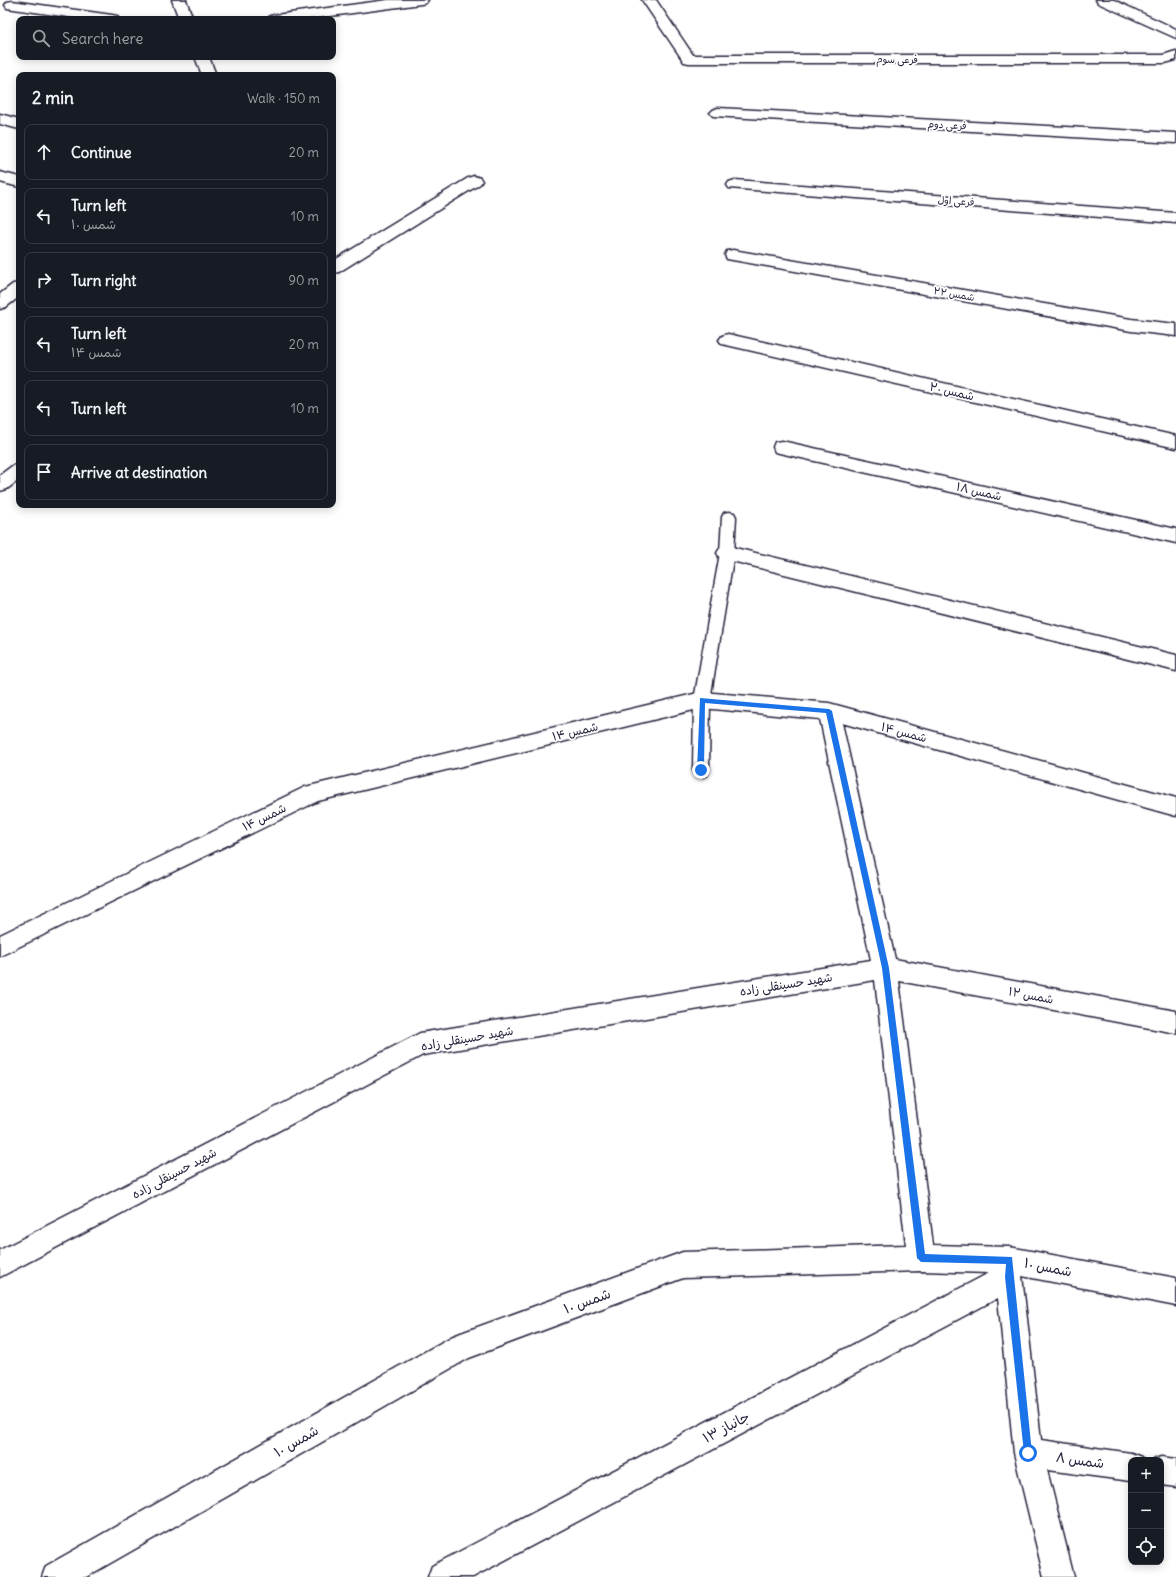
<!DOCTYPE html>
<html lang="en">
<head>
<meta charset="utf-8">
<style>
  :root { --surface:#171b24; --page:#20242c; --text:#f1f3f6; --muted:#9ea1a6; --line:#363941 }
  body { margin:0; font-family:Delius,"Playpen Sans Arabic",sans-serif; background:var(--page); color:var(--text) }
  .controls { position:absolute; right:12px; bottom:12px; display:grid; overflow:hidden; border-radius:8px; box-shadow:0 2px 10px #0003 }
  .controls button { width:36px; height:36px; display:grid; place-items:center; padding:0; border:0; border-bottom:1px solid var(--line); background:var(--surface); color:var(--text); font:20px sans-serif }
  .stop { position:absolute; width:12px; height:12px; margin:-9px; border:3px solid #1a73e8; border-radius:50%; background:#fff }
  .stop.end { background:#1a73e8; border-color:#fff; box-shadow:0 1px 4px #0008 }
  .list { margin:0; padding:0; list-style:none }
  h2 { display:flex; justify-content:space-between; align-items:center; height:52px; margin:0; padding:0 16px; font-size:17px }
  h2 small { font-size:13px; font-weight:400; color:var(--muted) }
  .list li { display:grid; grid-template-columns:26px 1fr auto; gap:12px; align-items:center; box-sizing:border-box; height:56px; margin:0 8px 8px; padding:0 8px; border:1px solid var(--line); border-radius:8px }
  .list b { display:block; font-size:15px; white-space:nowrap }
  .list p { margin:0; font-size:13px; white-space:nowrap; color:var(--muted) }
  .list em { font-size:13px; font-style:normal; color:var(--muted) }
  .icon { flex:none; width:22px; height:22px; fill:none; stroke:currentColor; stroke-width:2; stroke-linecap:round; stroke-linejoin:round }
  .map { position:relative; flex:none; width:1176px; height:1577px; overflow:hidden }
  .search { position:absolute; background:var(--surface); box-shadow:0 2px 10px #0003; left:16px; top:16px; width:320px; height:44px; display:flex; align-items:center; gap:10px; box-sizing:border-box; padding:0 14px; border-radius:8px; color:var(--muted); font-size:15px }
  .panel { position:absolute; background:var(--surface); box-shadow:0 2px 10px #0003; left:16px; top:72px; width:320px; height:436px; border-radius:8px }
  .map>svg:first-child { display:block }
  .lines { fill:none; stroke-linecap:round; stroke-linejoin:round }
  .service-casing { stroke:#22223b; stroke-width:3 }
  .minor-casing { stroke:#22223b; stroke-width:3 }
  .tertiary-casing { stroke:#22223b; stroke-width:3 }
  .service { fill:#fff; fill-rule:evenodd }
  .minor { fill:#fff; fill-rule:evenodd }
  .tertiary { fill:#fff; fill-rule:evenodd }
  .route { fill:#1a73e8 }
  .labels { text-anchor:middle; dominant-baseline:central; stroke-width:3.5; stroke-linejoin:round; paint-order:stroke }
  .far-street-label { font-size:10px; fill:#22223b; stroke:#fff }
  .street-label { font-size:12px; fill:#22223b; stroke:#fff }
  .near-street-label { font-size:14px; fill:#22223b; stroke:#fff }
</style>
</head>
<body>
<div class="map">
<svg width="1176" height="1577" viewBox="0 0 1176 1577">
  <rect width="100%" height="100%" fill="#fff"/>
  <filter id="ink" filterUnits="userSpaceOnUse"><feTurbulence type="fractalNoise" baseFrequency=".025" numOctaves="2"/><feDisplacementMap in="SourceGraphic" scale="8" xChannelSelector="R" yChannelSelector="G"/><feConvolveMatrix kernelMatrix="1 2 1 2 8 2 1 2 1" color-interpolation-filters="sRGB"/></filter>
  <g filter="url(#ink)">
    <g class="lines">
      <!-- service casing -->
      <g class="service-casing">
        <path id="service" d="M729 512 734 513 736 517 734 553 710 700 709 770 707 775 701 777 695 775 693 770 694 700 720 553 722 517 724 513Z"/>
      </g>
      <!-- minor casing -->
      <g class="minor-casing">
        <path id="minor" d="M172 0H186L193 19H179Z
          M388 0H428L426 3 421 4 308 19H268L270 16 275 15Z
          M642 0H656L693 55H1163L1176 51V60L1165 63H689L684 62Z
          M12 1 112 15 117 16 119 19H82L7 8 5 5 7 2Z
          M195 57H209L216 75H202Z
          M718 108 1176 133V143L713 116 710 113 713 110Z
          M0 114 19 119V129L0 124Z
          M0 172 19 177V187L0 182Z
          M474 176 480 178 482 181 480 184 339 272 333 273V261L468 178Z
          M735 180 1176 213V223L729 188 727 185 729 182Z
          M733 250 1131 319 1176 324V336L1131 331 727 259 725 255 727 251Z
          M19 283V297L6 307 0 309V294L13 284Z
          M728 334 1176 436V448L722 344 719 340 722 336Z
          M782 441 1176 529V543L775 452 773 447 775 442Z
          M19 464V480L7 489 0 491V475L12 466Z
          M727 546 1176 655V671L720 558 717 553 720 548Z
          M702 692 829 703 1176 798V816L842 723 895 959 1176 1011V1033L899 981 933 1245 1009 1247 1176 1278V1306L1022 1276 1041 1440 1131 1453 1141 1457 1143 1460H1131V1481L1047 1470 1074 1577H1044L1014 1453 998 1298 473 1577H428L432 1566 989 1273 921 1271 683 1278 469 1358 86 1577H42L46 1566 451 1337 461 1333 683 1252 906 1245 875 980 423 1055 0 1277V1250L420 1033 871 960 820 719 702 708 318 801 0 956V935L305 787Z
          M1161 1457 1176 1459V1487L1161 1485V1460H1153Z"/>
      </g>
      <!-- tertiary casing -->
      <g class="tertiary-casing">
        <path id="tertiary" d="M1096 0H1114L1176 29V38L1098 3Z"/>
      </g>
      <!-- service -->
      <use href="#service" class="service"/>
      <!-- minor -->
      <use href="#minor" class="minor"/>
      <!-- tertiary -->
      <use href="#tertiary" class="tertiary"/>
    </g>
  </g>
  <!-- route -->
  <path class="route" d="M700 698 829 709 832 711 889 968 925 1254 1012 1257 1032 1453 1031 1456 1028 1457 1025 1456 1024 1453 1005 1277 1006 1264 921 1262 917 1258 882 968 826 713 705 703 704 770 701 773 697 770Z"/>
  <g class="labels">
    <!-- far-street labels -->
    <g class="far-street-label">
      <text x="897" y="59">فرعی سوم</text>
      <text transform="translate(947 125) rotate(3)">فرعی دوم</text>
      <text transform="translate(956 201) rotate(4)">فرعی اول</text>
      <text transform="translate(954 294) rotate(10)">شمس ۲۲</text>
    </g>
    <!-- street labels -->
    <g class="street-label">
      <text transform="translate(952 391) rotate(13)">شمس ۲۰</text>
      <text transform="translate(979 491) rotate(13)">شمس ۱۸</text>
      <text transform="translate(575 731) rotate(-13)">شمس ۱۴</text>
      <text transform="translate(904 732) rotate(15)">شمس ۱۴</text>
      <text transform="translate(264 817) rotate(-26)">شمس ۱۴</text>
      <text transform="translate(786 984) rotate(-9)">شهید حسینقلی زاده</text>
      <text transform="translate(1031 995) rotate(11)">شمس ۱۲</text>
      <text transform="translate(467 1038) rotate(-10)">شهید حسینقلی زاده</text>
      <text transform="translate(174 1173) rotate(-28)">شهید حسینقلی زاده</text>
    </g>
    <!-- near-street labels -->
    <g class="near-street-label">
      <text transform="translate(1048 1267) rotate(11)">شمس ۱۰</text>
      <text transform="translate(587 1301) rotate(-20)">شمس ۱۰</text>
      <text transform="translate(726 1427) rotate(-28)">جانباز ۱۳</text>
      <text transform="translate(296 1441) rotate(-30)">شمس ۱۰</text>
      <text transform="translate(1080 1460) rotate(8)">شمس ۸</text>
    </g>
  </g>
</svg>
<div class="controls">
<button>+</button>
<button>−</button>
<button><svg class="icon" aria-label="locate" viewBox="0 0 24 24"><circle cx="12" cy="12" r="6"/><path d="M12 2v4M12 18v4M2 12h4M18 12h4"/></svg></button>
</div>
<div class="stop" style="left:1028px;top:1453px"></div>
<div class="stop end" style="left:701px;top:770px"></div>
<div class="search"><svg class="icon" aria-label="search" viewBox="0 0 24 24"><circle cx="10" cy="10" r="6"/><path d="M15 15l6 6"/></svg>Search here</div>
<section class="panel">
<h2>2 min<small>Walk · 150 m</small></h2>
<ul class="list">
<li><svg class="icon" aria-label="ahead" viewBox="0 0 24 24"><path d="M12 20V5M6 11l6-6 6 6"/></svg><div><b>Continue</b></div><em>20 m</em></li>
<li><svg class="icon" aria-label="left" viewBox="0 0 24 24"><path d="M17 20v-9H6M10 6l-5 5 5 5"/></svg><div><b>Turn left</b><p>شمس ۱۰</p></div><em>10 m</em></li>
<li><svg class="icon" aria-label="right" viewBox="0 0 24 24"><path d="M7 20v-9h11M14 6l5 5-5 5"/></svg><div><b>Turn right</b></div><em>90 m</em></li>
<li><svg class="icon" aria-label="left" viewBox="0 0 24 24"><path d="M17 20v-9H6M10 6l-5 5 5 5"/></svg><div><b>Turn left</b><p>شمس ۱۴</p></div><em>20 m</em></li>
<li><svg class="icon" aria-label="left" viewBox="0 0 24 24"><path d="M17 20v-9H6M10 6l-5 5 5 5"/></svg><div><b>Turn left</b></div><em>10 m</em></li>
<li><svg class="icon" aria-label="arrive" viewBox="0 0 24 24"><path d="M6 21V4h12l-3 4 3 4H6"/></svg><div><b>Arrive at destination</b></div></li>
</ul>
</section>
</div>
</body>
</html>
